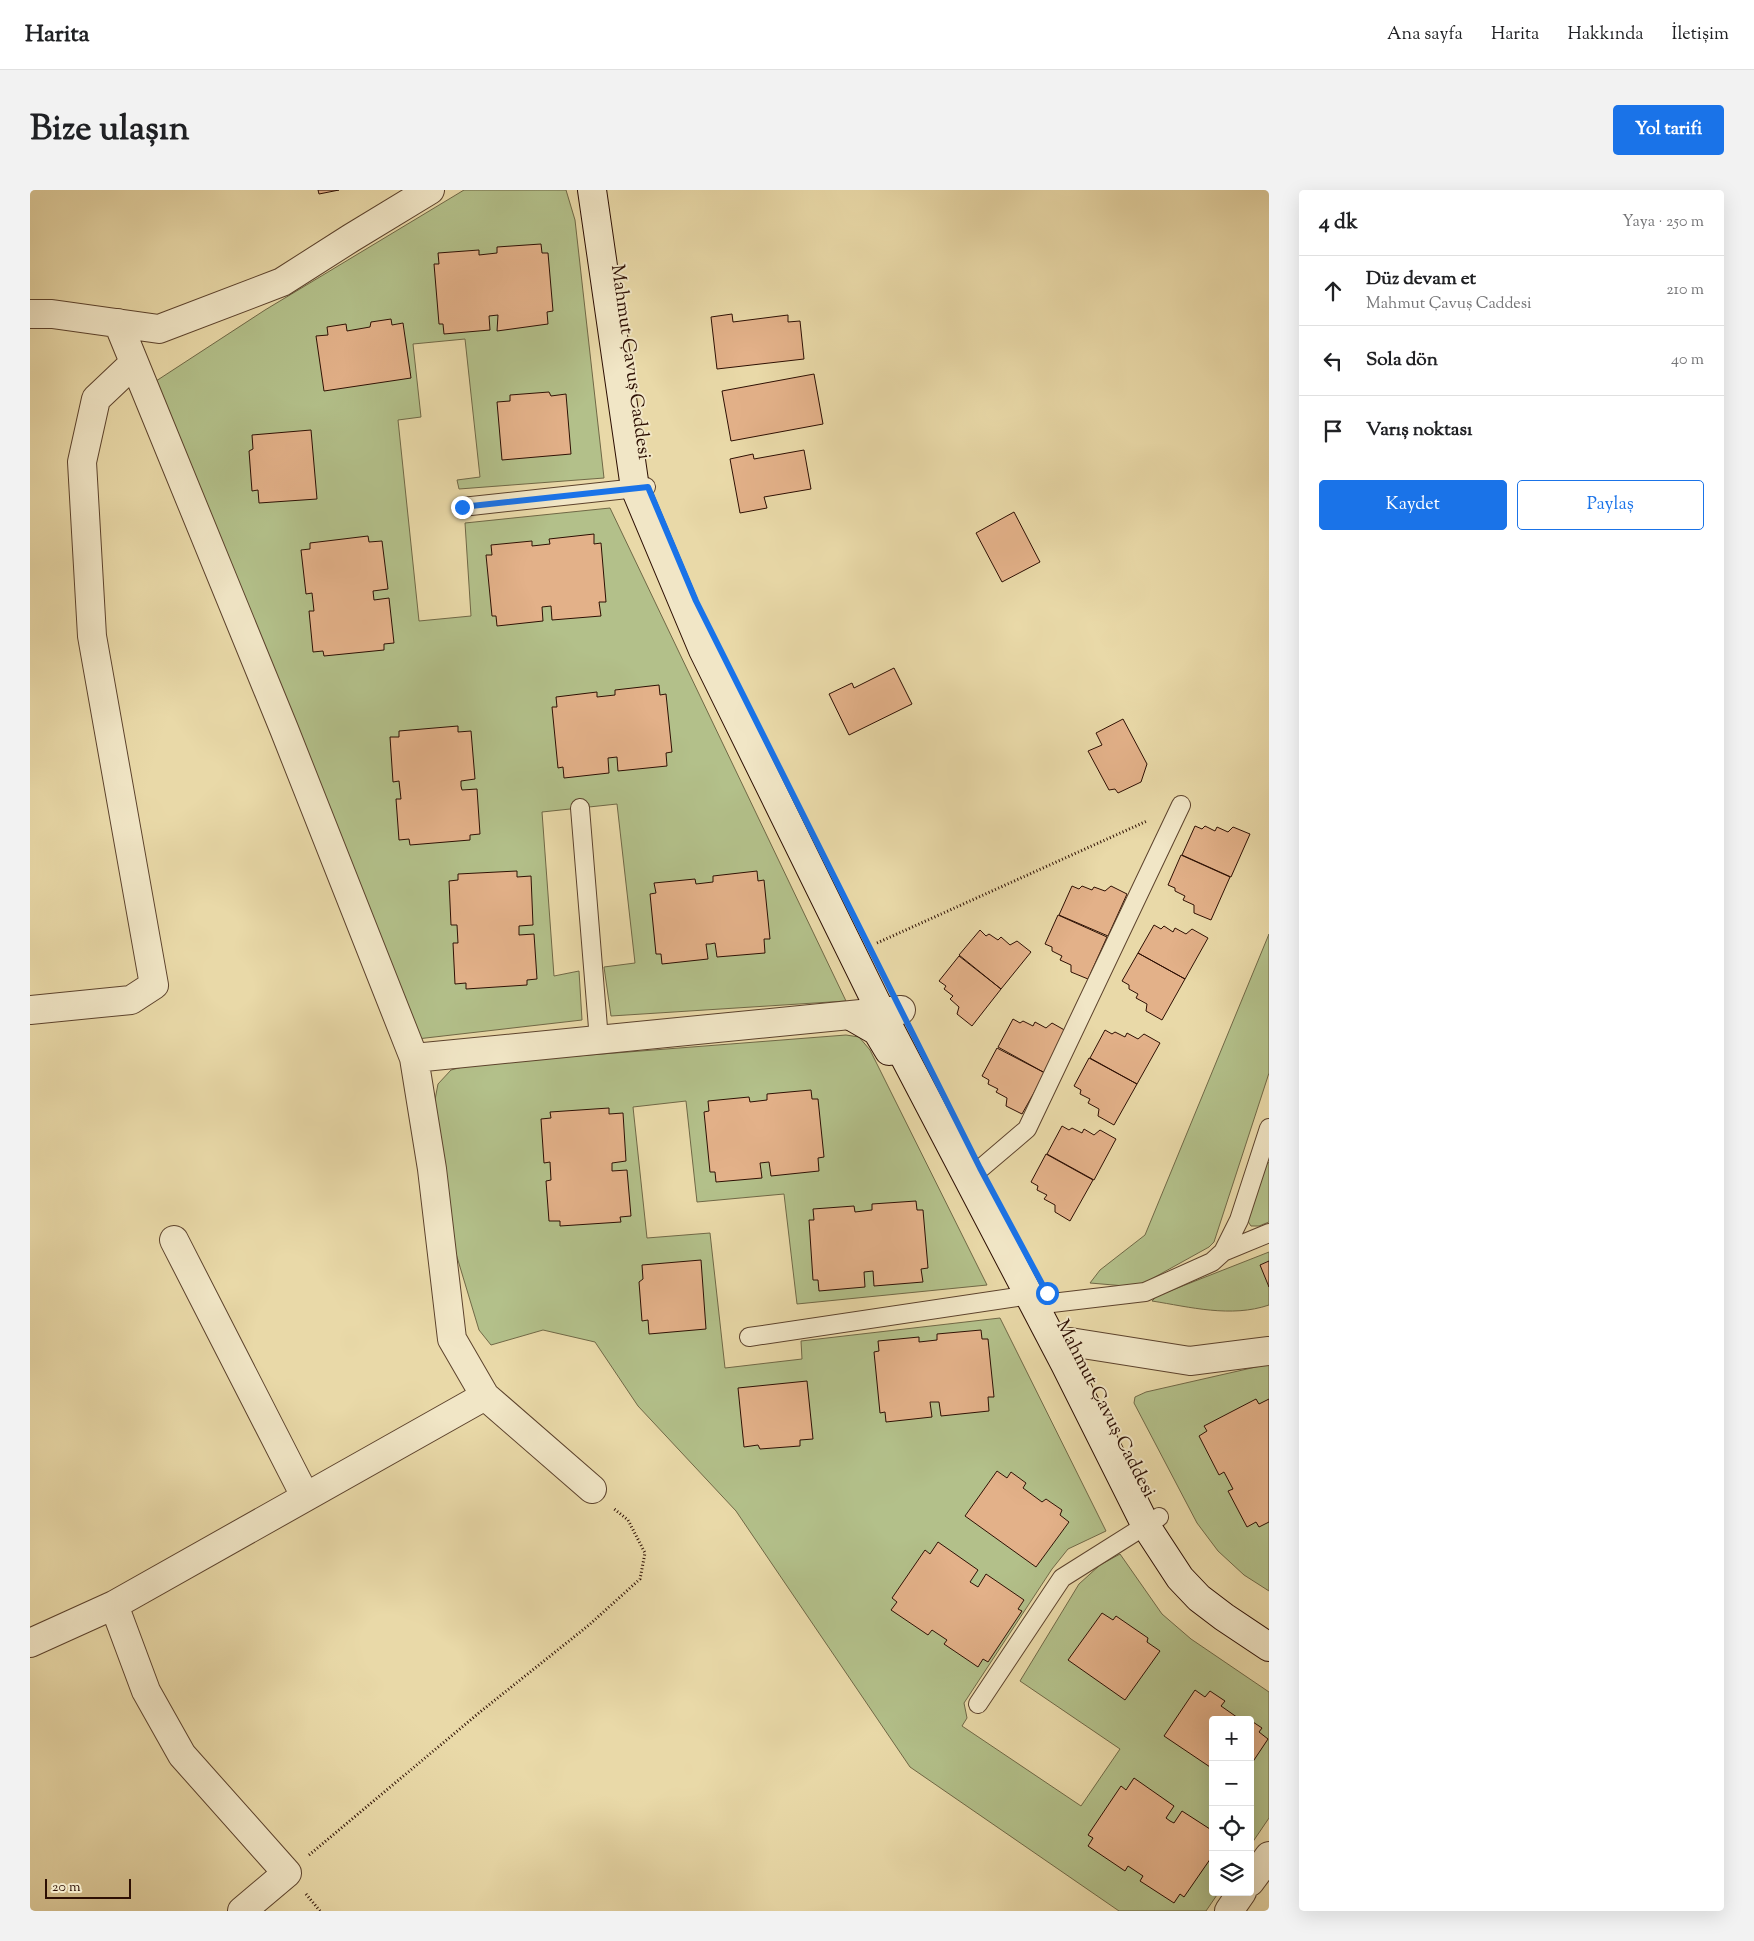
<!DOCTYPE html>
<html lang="tr">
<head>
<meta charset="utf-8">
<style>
  :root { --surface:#fff; --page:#f2f2f2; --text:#202124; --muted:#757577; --line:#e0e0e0; --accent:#1a73e8 }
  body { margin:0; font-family:"Sorts Mill Goudy",serif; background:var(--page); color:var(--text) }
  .controls { position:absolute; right:15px; bottom:15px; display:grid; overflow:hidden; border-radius:5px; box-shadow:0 5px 20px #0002 }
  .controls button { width:45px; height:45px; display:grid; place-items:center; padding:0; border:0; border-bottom:1px solid var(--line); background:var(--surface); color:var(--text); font:25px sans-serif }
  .scale { position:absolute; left:15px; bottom:12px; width:86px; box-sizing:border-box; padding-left:5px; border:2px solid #2d0f03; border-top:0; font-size:14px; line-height:18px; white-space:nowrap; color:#2d0f03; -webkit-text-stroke:4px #f1e6c6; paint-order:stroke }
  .stop { position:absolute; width:15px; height:15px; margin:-11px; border:4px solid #1a73e8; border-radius:50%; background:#fff }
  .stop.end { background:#1a73e8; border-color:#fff; box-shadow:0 1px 5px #0008 }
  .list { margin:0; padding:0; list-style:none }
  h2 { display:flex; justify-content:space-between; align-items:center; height:65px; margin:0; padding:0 20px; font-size:21px }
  h2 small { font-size:16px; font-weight:400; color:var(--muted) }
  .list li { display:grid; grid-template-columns:32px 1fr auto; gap:15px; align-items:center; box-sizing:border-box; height:70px; padding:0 20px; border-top:1px solid var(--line) }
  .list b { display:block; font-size:19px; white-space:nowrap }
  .list p { margin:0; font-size:16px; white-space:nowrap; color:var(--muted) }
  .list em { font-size:16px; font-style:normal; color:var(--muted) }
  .actions { display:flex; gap:10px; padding:15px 20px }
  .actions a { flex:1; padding:11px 0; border:1px solid var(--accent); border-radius:5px; text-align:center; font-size:18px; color:var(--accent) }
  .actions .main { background:var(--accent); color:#fff }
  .icon { flex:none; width:28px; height:28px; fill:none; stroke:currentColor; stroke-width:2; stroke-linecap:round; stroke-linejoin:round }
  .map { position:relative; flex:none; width:1239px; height:1721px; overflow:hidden; border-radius:5px }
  header { display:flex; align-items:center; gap:30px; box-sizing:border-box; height:70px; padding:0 25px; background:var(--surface); border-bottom:1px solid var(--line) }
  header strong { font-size:24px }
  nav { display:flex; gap:28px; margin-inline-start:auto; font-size:18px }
  .intro { display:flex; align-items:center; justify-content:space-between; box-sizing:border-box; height:120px; padding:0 30px }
  h1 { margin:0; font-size:35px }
  .button { padding:12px 22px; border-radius:5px; background:var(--accent); color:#fff; font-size:18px; font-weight:700 }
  main { display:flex; gap:30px; padding:0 30px }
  aside { flex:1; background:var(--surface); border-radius:5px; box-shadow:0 5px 20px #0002 }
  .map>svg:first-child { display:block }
  .green { fill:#b3c08a; stroke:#706846 }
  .building { fill:#e3b189; stroke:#2d0f03 }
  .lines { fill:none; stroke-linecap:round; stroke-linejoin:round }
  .lane-casing { stroke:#5c422c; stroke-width:20 }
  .street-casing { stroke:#5c422c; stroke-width:30 }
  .secondary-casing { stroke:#2d0f03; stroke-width:30 }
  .path { stroke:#2d0f03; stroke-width:3; stroke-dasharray:1 2.5; stroke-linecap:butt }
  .lane { stroke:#f1e6c6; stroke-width:18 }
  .street { stroke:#f1e6c6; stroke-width:28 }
  .secondary { stroke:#f1e6c6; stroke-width:28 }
  .route { stroke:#1a73e8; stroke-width:6 }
  .labels { text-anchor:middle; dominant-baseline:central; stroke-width:4; stroke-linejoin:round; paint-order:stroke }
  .street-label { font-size:19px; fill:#2d0f03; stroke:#f1e6c6 }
</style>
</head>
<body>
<header>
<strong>Harita</strong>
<nav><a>Ana sayfa</a><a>Harita</a><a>Hakkında</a><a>İletişim</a></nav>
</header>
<div class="intro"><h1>Bize ulaşın</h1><a class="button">Yol tarifi</a></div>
<main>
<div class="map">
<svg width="1239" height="1721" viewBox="0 0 1239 1721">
  <rect width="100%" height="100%" fill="#e9d9a8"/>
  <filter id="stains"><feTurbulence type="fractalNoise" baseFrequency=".004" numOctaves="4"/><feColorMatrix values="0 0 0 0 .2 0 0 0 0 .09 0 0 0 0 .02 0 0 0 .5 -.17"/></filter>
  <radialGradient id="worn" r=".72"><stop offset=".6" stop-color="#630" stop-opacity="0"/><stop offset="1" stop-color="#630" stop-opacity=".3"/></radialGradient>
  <!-- green -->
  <path class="green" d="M434 0H536L545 30 574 288 429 299 427 290 450 287 435 149 383 154 391 227 368 230 389 431 441 426 435 333 580 318 816 811 581 826 574 777 605 773 587 614 512 622 524 786 549 781 552 830 387 849 123 193 235 120Z
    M1239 744V883L1184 1052 1179 1057 1107 1097 1060 1093 1070 1080 1115 1045Z
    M816 845 829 847 840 860 957 1095 767 1114 754 1004 667 1012 656 911 603 917 617 1048 680 1043 695 1178 772 1169 771 1151 970 1128 1076 1341 1038 1359 1022 1379 934 1513 937 1528 932 1536 1051 1616 1090 1559 990 1491 1049 1394 1070 1375 1090 1364 1132 1424 1161 1449 1239 1502V1628L1220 1656V1530H1183V1702H1189L1176 1721H1089L880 1577 706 1321 608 1216 565 1152 513 1140 461 1155 449 1140 424 1057 403 920 408 894 421 880 444 874Z
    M1239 972V1032L1229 1036H1221L1215 1027 1232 977Z
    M1239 1062V1115C1201 1128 1160 1117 1122 1111L1127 1106Z
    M1239 1174V1401L1214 1385 1188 1361 1167 1333 1104 1213 1105 1207 1116 1202Z"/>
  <!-- building -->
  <path class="building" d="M288 0H309L289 4Z
    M511 54 512 63H518L523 121 517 122 518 134 467 141 468 125 459 126 460 140 414 144 413 134H409L404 74H409L408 63 449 60V65L467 63V57Z
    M702 124 703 132 758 125V132L770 131 774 169 687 179 681 127Z
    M361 129 362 135 373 133 381 188 294 201 286 146 298 145 297 137 316 134 317 141 340 137 341 132Z
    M784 184 793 234 701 251 692 201Z
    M519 202 521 206 536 204 541 264 472 270 467 212 480 211V205Z
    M281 240 287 309 229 313 228 300 222 301 219 261 223 259 222 245Z
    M774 260 781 299 734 307 737 318 710 323 700 269 723 264 724 269Z
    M984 322 1010 372 972 392 946 343Z
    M564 344V354L571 353 576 412H569L571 426 522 430 521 416 512 417 513 431 467 436 466 426H462L456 365H462L461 355 502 351V356L520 354 519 349Z
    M338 346 339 352 352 351 358 399 343 401 344 410 359 408 364 453 354 454V460L294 466 293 461 283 462 279 421H284L282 403 276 404 271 360 280 359V353Z
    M864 478 882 514 819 545 799 504 822 493 824 498Z
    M629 495 630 505 636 504 642 562 636 563 637 576 588 581 587 567 578 568 579 583 534 588 533 577 528 578 522 517H527L526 507 567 502V507L585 505V500Z
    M1093 529 1117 574 1111 592 1088 603 1085 599 1079 600 1058 561 1072 555 1066 543Z
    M428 536V542L441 541 445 589 431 591V596L432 600 447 599 450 644 440 645V650L380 655 379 649 369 650 366 609H371L369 591 363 592 360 547H369V541Z
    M1165 636 1172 639 1175 636 1185 641 1187 637 1198 642 1203 637 1220 644 1201 687 1152 665Z
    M1151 665 1200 687 1181 730 1164 723V715L1153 710 1155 706 1145 701V698L1138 695Z
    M487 681V687L501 686 503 735 489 736V745L504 744 507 789 497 790V795L436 799V793L425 794 423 753H428L427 735H421L419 691 428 690V684Z
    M727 681 728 691 734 690 740 749H734L735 763 687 767 685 753 680 754H676L678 769 632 774 631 764H626L620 704 626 703 624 693 665 689 666 694 683 692V686Z
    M1042 696 1049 699 1052 696 1062 700 1064 697 1075 701 1081 696 1097 704 1078 746 1029 725Z
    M1028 725 1077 747 1058 789 1041 782V775L1030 770 1032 766 1022 761V757L1015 754Z
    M1124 735 1131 739 1134 736 1143 742 1145 738 1156 744 1162 739 1178 748 1155 789 1108 763Z
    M950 740 956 746 959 744 968 750 971 747 980 755 987 751 1001 762 971 799 929 765Z
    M1108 763 1155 789 1132 830 1116 821 1117 814 1106 808 1108 804 1099 799V795L1092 791Z
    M929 766 971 799 942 836 927 824 929 817 920 809 923 806 914 799 916 796 909 791Z
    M983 829 990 833 993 831 1003 836 1005 832 1016 838 1022 833 1038 842 1015 883 968 857Z
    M1075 840 1082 844 1085 842 1095 847 1097 843 1108 849 1114 844 1130 853 1107 894 1060 868Z
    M967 858 1015 883 992 924 976 916 977 908 966 902 968 899 958 894 959 890 952 886Z
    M1059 868 1107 894 1084 935 1068 926 1069 919 1058 913 1060 909 1050 904 1051 900 1044 896Z
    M781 900 782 909H788L794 967 788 968 789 981 741 986 739 972 730 973 732 988 686 992 685 982H680L674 922 679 921 678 911 719 907 720 912 737 910V904Z
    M579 918V924L593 923 596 971 582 973V981L597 980 601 1026 590 1027 591 1032 530 1036V1031H519L516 991 521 990 520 972 514 973 511 929 521 928 520 922Z
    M1032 936 1039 940 1042 938 1052 943 1054 939 1064 945 1070 940 1086 949 1064 990 1017 964Z
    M1016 964 1063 990 1040 1031 1025 1022V1015L1014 1009 1017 1005 1007 1000 1008 996 1001 992Z
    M886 1011 887 1020H893L898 1078 891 1079 893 1092 844 1096 843 1081 834 1082 835 1097 789 1101 788 1090H783L779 1030H784L783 1019 824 1016 825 1022 842 1020V1014Z
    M671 1070 676 1139 619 1144 618 1130 612 1131 609 1092 613 1089 612 1075Z
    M1239 1071V1097L1230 1075Z
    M951 1140 952 1149H958L964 1207H958L959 1221 911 1226 909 1212H900L902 1227 856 1232 855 1222 850 1223 844 1162 849 1161 848 1151 889 1147V1152L907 1150V1144Z
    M777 1191 783 1249 770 1250V1256L730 1259 728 1255 714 1257 708 1198Z
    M1226 1209 1229 1214 1239 1209V1332L1229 1337 1226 1332 1217 1337 1198 1301 1203 1299 1194 1282 1189 1285 1169 1246 1177 1241 1174 1236Z
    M967 1281 977 1288 981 1282 996 1293 993 1298 1012 1312 1016 1309 1032 1320 1030 1325 1039 1332 1006 1377 935 1326Z
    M908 1352 948 1380 940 1392 948 1397 956 1384 994 1410 988 1419 992 1421 958 1472 953 1469 948 1477 914 1454 917 1450 902 1440 898 1445 861 1420 867 1412 862 1408 895 1360 900 1364Z
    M1072 1423 1083 1430 1086 1426 1118 1448 1117 1452 1130 1461 1095 1510 1038 1470Z
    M1165 1500 1175 1507 1180 1501 1195 1511 1191 1516 1211 1530 1215 1527 1219 1530H1183V1579L1134 1546Z
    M1220 1530 1232 1538 1229 1542 1238 1549 1220 1576Z
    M1104 1588 1144 1616 1136 1628 1140 1631 1144 1633 1152 1621 1183 1641V1665L1154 1707 1150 1704 1144 1713 1110 1691 1113 1686 1098 1676 1095 1681 1058 1656 1063 1648 1058 1645 1091 1596 1096 1600Z"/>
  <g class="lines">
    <!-- lane casing -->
    <g class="lane-casing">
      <path id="lane" d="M432 317 616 297
        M550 618 569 850
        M950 979 997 939 1151 615
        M1193 1062 1239 1043
        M1022 1113 1115 1102 1182 1072 1193 1062 1209 1030 1239 938
        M719 1147 1007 1104
        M948 1514 1032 1388 1129 1327"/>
    </g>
    <!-- street casing -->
    <g class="street-casing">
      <path id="street" d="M0 124H22L129 139 252 92 321 48 400 0
        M88 133 254 539 384 868 402 979 422 1149 455 1206 562 1299
        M0 820 101 810 124 795 62 446 52 272 66 209 104 173
        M384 868 871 820
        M144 1050 275 1306
        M1040 1152 1160 1171 1239 1161
        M84 1415 116 1501 152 1565 257 1683 212 1721
        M0 1453 84 1415 455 1206
        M1220 1692 1239 1666
        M1199 1721 1212 1702"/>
    </g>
    <!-- secondary casing -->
    <g class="secondary-casing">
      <path id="secondary" d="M562 0 605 298 673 460 851 822 1035 1174 1116 1336 1150 1388 1169 1408 1194 1427 1239 1457
        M821 826 847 841 859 861"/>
    </g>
    <!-- path -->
    <path class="path" d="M847 753 1117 631
      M279 1665 450 1522 559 1435 610 1389 615 1363 598 1330 583 1318
      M276 1704 290 1721"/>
    <!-- lane -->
    <use href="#lane" class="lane"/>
    <!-- street -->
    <use href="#street" class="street"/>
    <!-- secondary -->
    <use href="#secondary" class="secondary"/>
  </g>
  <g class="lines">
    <!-- route -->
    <path class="route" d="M432 317 618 297 666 411 950 978 1017 1103"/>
  </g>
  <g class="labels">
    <!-- street labels -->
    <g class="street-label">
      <text transform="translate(600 172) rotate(82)">Mahmut Çavuş Caddesi</text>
      <text transform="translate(1075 1219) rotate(63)">Mahmut Çavuş Caddesi</text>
    </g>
  </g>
  <rect width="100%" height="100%" filter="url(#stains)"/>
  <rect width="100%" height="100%" fill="url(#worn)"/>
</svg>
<div class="controls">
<button>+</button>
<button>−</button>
<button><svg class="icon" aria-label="locate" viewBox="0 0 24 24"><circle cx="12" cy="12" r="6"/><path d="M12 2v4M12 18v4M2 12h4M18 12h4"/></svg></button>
<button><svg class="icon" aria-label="layers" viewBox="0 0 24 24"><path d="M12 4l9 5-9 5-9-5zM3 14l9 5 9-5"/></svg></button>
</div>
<div class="scale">20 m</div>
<div class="stop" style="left:1017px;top:1103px"></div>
<div class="stop end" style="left:432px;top:317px"></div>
</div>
<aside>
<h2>4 dk<small>Yaya · 250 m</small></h2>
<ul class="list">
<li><svg class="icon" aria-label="ahead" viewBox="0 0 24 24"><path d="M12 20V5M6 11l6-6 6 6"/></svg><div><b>Düz devam et</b><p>Mahmut Çavuş Caddesi</p></div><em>210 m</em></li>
<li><svg class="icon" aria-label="left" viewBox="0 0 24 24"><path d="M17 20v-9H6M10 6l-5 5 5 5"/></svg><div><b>Sola dön</b></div><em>40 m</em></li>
<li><svg class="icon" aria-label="arrive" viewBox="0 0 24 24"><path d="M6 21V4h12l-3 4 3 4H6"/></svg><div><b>Varış noktası</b></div></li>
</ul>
<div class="actions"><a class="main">Kaydet</a><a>Paylaş</a></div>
</aside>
</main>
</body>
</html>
